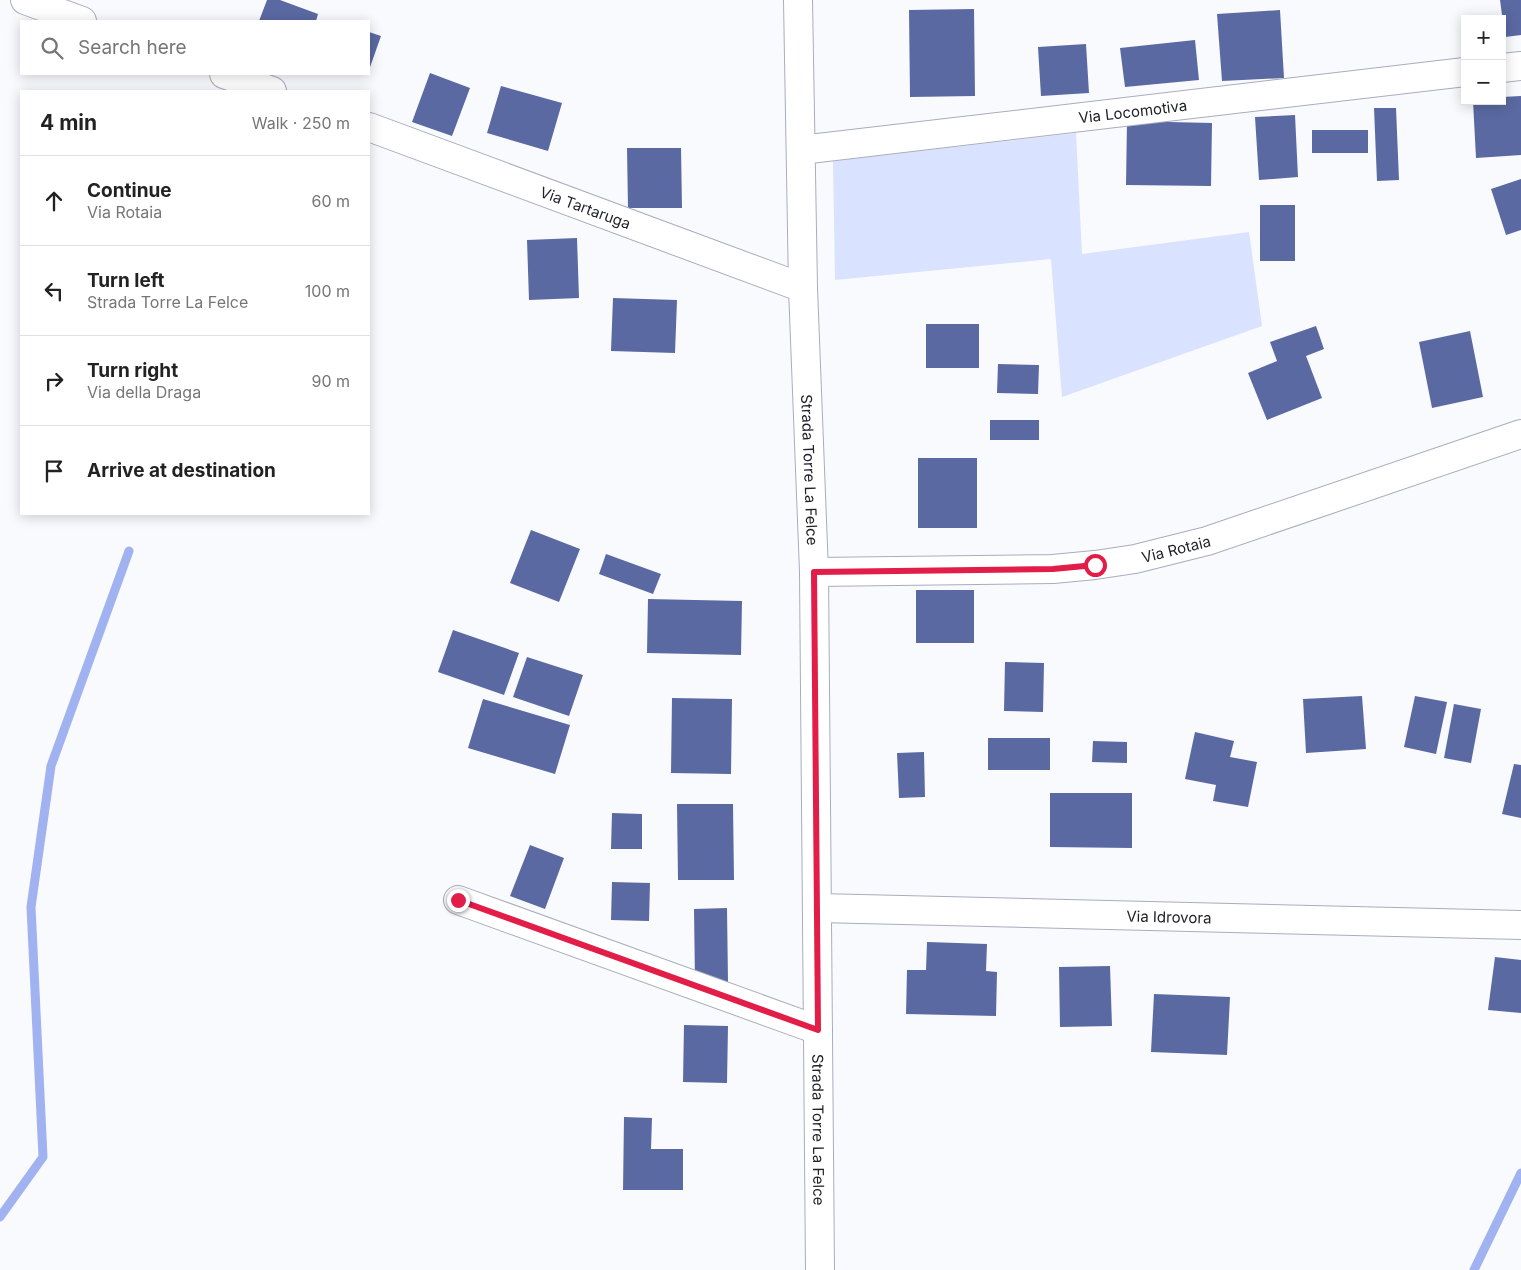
<!DOCTYPE html>
<html lang="en">
<head>
<meta charset="utf-8">
<style>
  :root { --surface:#fff; --page:#f6f6f6; --text:#222; --muted:#767676; --line:#e0e0e0 }
  body { margin:0; font-family:Inter,sans-serif; background:var(--page); color:var(--text) }
  .controls { position:absolute; right:15px; top:15px; display:grid; overflow:hidden; border-radius:0px; box-shadow:0 2px 12px #0003 }
  .controls button { width:45px; height:45px; display:grid; place-items:center; padding:0; border:0; border-bottom:1px solid var(--line); background:var(--surface); color:var(--text); font:25px sans-serif }
  .stop { position:absolute; width:15px; height:15px; margin:-11px; border:4px solid #e11d48; border-radius:50%; background:#fff }
  .stop.end { background:#e11d48; border-color:#fff; box-shadow:0 1px 5px #0008 }
  .list { margin:0; padding:0; list-style:none }
  h2 { display:flex; justify-content:space-between; align-items:center; height:65px; margin:0; padding:0 20px; font-size:21px }
  h2 small { font-size:16px; font-weight:400; color:var(--muted) }
  .list li { display:grid; grid-template-columns:32px 1fr auto; gap:15px; align-items:center; box-sizing:border-box; height:90px; padding:0 20px; border-top:1px solid var(--line) }
  .list b { display:block; font-size:19px; white-space:nowrap }
  .list p { margin:0; font-size:16px; white-space:nowrap; color:var(--muted) }
  .list em { font-size:16px; font-style:normal; color:var(--muted) }
  .icon { flex:none; width:28px; height:28px; fill:none; stroke:currentColor; stroke-width:2; stroke-linecap:round; stroke-linejoin:round }
  .map { position:relative; flex:none; width:1521px; height:1270px; overflow:hidden }
  .search { position:absolute; background:var(--surface); box-shadow:0 2px 12px #0003; left:20px; top:20px; width:350px; height:55px; display:flex; align-items:center; gap:12px; box-sizing:border-box; padding:0 18px; border-radius:0px; color:var(--muted); font-size:19px }
  .panel { position:absolute; background:var(--surface); box-shadow:0 2px 12px #0003; left:20px; top:90px; width:350px; height:425px; border-radius:0px }
  .map>svg:first-child { display:block }
  .green { fill:#d9e2fe }
  .lines { fill:none; stroke-linecap:round; stroke-linejoin:round }
  .stream { stroke:#a0b2f0; stroke-width:9 }
  .building { fill:#5a69a2 }
  .minor-casing { stroke:#a8adbd; stroke-width:30 }
  .minor { stroke:#fff; stroke-width:28 }
  .route { stroke:#e11d48; stroke-width:6 }
  .labels { text-anchor:middle; dominant-baseline:central; stroke-width:4.5; stroke-linejoin:round; paint-order:stroke }
  .street-label { font-size:15px; fill:#212229; stroke:#fff }
</style>
</head>
<body>
<div class="map">
<svg width="1521" height="1270" viewBox="0 0 1521 1270">
  <rect width="100%" height="100%" fill="#f9fafd"/>
  <!-- green -->
  <path class="green" d="M1076 133 1082 254 1249 232 1262 326 1062 397 1051 259 835 280 833 161Z"/>
  <g class="lines">
    <!-- stream -->
    <path class="stream" d="M0 1217 43 1157 31 907 51 766 129 551
      M1474 1270 1521 1173"/>
  </g>
  <!-- building -->
  <path class="building" d="M267 0H280L318 14 316 21H259Z
    M1500 0H1521V35L1505 37Z
    M974 9 975 96 910 97 909 10Z
    M1280 10 1284 78 1222 81 1217 14Z
    M369 32 381 36 369 70Z
    M1195 40 1199 80 1125 87 1120 48Z
    M1086 44 1089 93 1041 96 1038 47Z
    M430 73 470 88 452 136 412 122Z
    M501 86 562 103 548 151 487 133Z
    M1521 96V155L1476 158 1473 101H1502V97Z
    M1374 108H1396L1399 180 1377 181Z
    M1295 115 1298 177 1259 180 1255 117Z
    M1127 121 1212 123 1211 186 1126 185Z
    M1312 130H1368V153H1312Z
    M627 148H681L682 208H628Z
    M1521 179V230L1506 235 1491 189Z
    M1260 205H1295V261H1260Z
    M577 238 579 298 529 300 527 240Z
    M613 298 677 300 675 353 611 351Z
    M926 324H979V368H926Z
    M1316 326 1324 349 1306 356 1322 398 1267 420 1248 373 1277 361 1270 342Z
    M1470 331 1483 397 1432 408 1419 342Z
    M998 364 1039 365 1038 394 997 393Z
    M990 420H1039V440H990Z
    M918 458H977V528H918Z
    M531 530 580 549 559 602 510 583Z
    M606 554 661 574 653 594 599 574Z
    M916 590H974V643H916Z
    M648 599 742 601 741 655 647 653Z
    M453 630 519 653 504 695 438 672Z
    M527 657 583 675 569 716 513 697Z
    M1005 662 1044 663 1043 712 1004 711Z
    M1362 696 1366 749 1306 753 1303 699Z
    M1415 696 1447 702 1436 754 1404 747Z
    M672 698 732 699 731 774 671 773Z
    M483 699 570 725 555 774 468 748Z
    M1454 704 1481 709 1471 763 1444 758Z
    M1195 732 1234 741 1230 757 1257 762 1248 807 1213 801 1216 785 1185 779Z
    M988 738H1050V770H988Z
    M1093 741 1127 742V763L1092 762Z
    M924 752 925 797 899 798 897 753Z
    M1514 764 1521 765V818L1502 814Z
    M1050 793H1132V848L1050 847Z
    M677 804H733L734 880H678Z
    M612 813 642 814V849H611Z
    M530 845 564 858 545 909 510 896Z
    M612 882 650 883 649 921 611 920Z
    M727 908 728 982H695L694 909Z
    M927 942 987 944 986 971 997 972 996 1016 906 1014 907 970H926Z
    M1495 957 1521 960V1013L1488 1010Z
    M1110 966 1112 1026 1060 1027 1059 967Z
    M1154 994 1230 997 1227 1055 1151 1052Z
    M684 1025 728 1026 727 1083 683 1082Z
    M624 1117 652 1118 651 1149H683V1190H623Z"/>
  <g class="lines">
    <!-- minor casing -->
    <g class="minor-casing">
      <g id="minor">
        <path d="M25 0 82 21"/>
        <path id="s1" d="M798 0 803 288 814 572 820 1270"/>
        <path d="M1502 68 1521 66"/>
        <path d="M224 74 272 91"/>
        <path id="s2" d="M369 127 803 288"/>
        <path id="s3" d="M801 150 1465 72"/>
        <path id="s4" d="M814 572 1053 569 1095 565 1135 559 1207 541 1521 434"/>
        <path d="M458 900 818 1030"/>
        <path id="s5" d="M818 908 1521 925"/>
      </g>
    </g>
    <!-- minor -->
    <use href="#minor" class="minor"/>
  </g>
  <g class="lines">
    <!-- route -->
    <path class="route" d="M458 900 818 1030 814 572 1053 569 1095 565"/>
  </g>
  <g class="labels">
    <!-- street labels -->
    <g class="street-label">
      <text stroke="none"><textPath href="#s3" startOffset="334">Via Locomotiva</textPath></text>
      <text stroke="none"><textPath href="#s2" startOffset="231">Via Tartaruga</textPath></text>
      <text stroke="none"><textPath href="#s1" startOffset="470">Strada Torre La Felce</textPath></text>
      <text stroke="none"><textPath href="#s4" startOffset="364">Via Rotaia</textPath></text>
      <text stroke="none"><textPath href="#s5" startOffset="351">Via Idrovora</textPath></text>
      <text stroke="none"><textPath href="#s1" startOffset="1130">Strada Torre La Felce</textPath></text>
    </g>
  </g>
</svg>
<div class="controls">
<button>+</button>
<button>−</button>
</div>
<div class="stop" style="left:1095px;top:565px"></div>
<div class="stop end" style="left:458px;top:900px"></div>
<div class="search"><svg class="icon" aria-label="search" viewBox="0 0 24 24"><circle cx="10" cy="10" r="6"/><path d="M15 15l6 6"/></svg>Search here</div>
<section class="panel">
<h2>4 min<small>Walk · 250 m</small></h2>
<ul class="list">
<li><svg class="icon" aria-label="ahead" viewBox="0 0 24 24"><path d="M12 20V5M6 11l6-6 6 6"/></svg><div><b>Continue</b><p>Via Rotaia</p></div><em>60 m</em></li>
<li><svg class="icon" aria-label="left" viewBox="0 0 24 24"><path d="M17 20v-9H6M10 6l-5 5 5 5"/></svg><div><b>Turn left</b><p>Strada Torre La Felce</p></div><em>100 m</em></li>
<li><svg class="icon" aria-label="right" viewBox="0 0 24 24"><path d="M7 20v-9h11M14 6l5 5-5 5"/></svg><div><b>Turn right</b><p>Via della Draga</p></div><em>90 m</em></li>
<li><svg class="icon" aria-label="arrive" viewBox="0 0 24 24"><path d="M6 21V4h12l-3 4 3 4H6"/></svg><div><b>Arrive at destination</b></div></li>
</ul>
</section>
</div>
</body>
</html>
